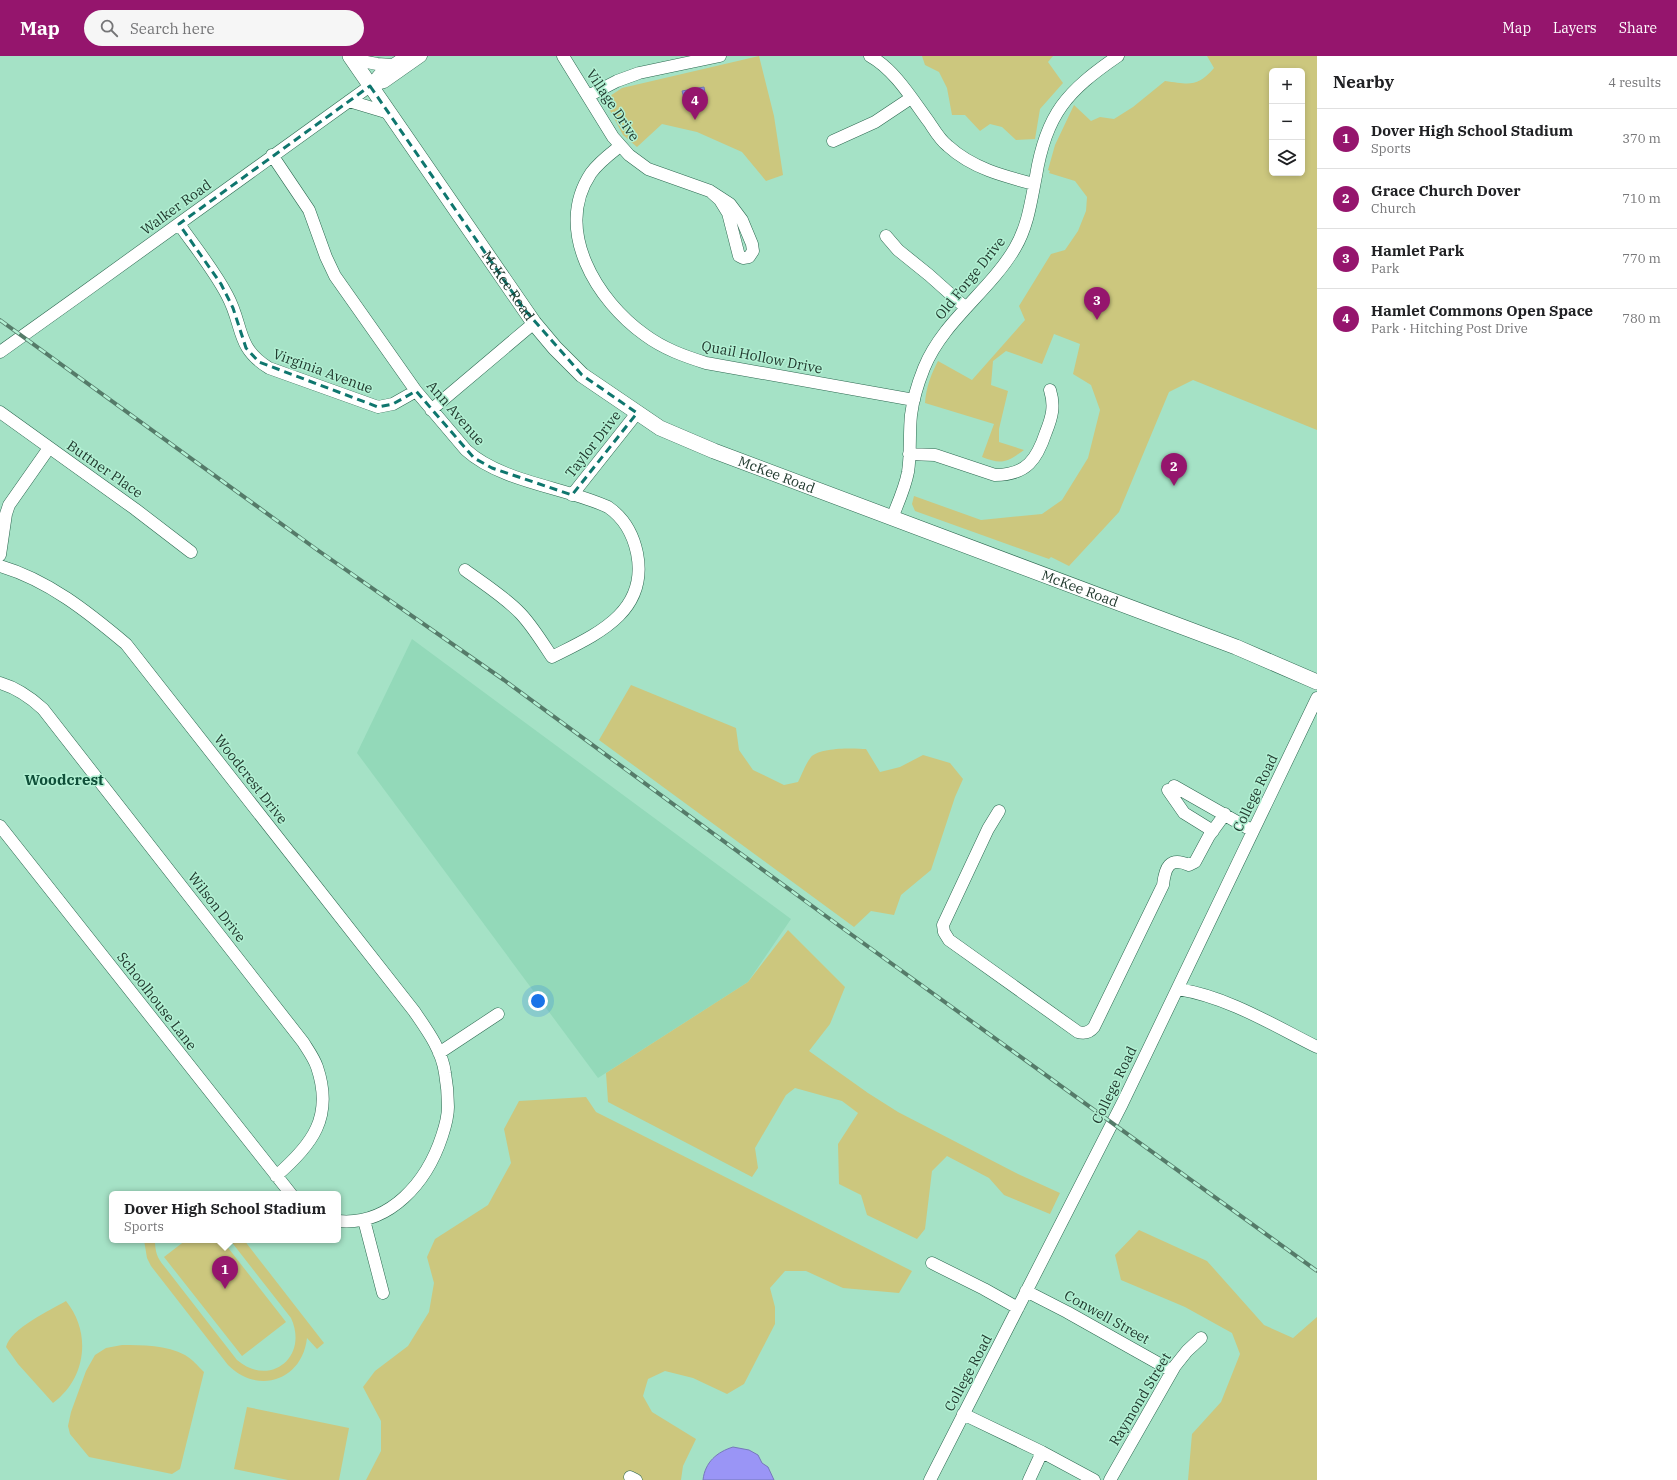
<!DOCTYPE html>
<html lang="en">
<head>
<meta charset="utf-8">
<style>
  :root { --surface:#fff; --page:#f6f6f6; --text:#202124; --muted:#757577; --line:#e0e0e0; --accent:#95156d }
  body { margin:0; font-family:"IBM Plex Serif",serif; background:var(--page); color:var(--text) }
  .controls { position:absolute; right:12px; top:12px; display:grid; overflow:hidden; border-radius:6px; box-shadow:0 2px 6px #0003 }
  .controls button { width:36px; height:36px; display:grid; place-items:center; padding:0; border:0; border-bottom:1px solid var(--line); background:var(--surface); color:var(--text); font:20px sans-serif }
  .you { position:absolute; left:538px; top:945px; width:14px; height:14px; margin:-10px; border:3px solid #fff; border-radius:50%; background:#1a73e8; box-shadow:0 0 0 6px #1a73e833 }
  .badge { display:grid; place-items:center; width:26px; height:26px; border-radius:50%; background:var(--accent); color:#fff; font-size:13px; font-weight:700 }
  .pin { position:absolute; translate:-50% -33px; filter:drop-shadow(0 1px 2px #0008) }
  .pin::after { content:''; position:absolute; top:21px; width:14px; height:12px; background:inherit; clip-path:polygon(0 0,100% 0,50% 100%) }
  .popup { position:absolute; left:109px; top:1135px; width:232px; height:52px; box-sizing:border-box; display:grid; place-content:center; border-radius:6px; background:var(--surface); filter:drop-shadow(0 1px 3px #0005); font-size:13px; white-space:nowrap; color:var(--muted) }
  .popup b { font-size:15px; color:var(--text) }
  .popup::after { content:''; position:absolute; left:50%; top:100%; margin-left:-8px; border:8px solid transparent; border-top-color:var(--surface) }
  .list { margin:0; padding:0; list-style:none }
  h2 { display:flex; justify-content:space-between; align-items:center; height:52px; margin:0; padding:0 16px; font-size:17px }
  h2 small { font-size:13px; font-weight:400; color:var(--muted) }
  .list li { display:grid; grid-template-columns:26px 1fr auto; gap:12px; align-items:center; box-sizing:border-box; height:60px; padding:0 16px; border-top:1px solid var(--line) }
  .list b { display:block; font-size:15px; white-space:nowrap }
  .list p { margin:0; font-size:13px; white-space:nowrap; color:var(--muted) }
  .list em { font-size:13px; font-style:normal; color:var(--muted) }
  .icon { flex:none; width:22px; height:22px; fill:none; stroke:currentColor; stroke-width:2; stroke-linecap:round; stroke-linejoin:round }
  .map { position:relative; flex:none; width:1317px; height:1424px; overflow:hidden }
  header { display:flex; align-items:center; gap:24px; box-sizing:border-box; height:56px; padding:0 20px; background:var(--accent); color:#fff }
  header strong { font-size:19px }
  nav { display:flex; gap:22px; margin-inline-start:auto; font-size:14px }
  .search { width:280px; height:36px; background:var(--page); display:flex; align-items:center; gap:10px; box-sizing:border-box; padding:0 14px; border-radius:22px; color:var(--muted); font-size:15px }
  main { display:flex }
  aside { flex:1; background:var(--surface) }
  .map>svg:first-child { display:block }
  .built { fill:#93d9b9 }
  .green { fill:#ccc77e; fill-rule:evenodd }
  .water { fill:#9a95f6; stroke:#7679ba }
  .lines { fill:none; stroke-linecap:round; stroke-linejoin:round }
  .minor-casing { stroke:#2c6850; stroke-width:13 }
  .major-casing { stroke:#2c6850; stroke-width:16 }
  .minor { stroke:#fff; stroke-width:12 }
  .major { stroke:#fff; stroke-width:15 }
  .rail-casing { stroke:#557b69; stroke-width:4 }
  .rail { stroke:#b2f0d3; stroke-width:2.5; stroke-dasharray:8; stroke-linecap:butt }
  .marked { fill:none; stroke:#0f766e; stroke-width:3; stroke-dasharray:8 5; stroke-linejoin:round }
  .labels { text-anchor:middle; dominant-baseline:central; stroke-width:3; stroke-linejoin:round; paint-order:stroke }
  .street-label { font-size:14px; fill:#21392e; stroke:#b2f0d3 }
  .neighbourhood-label { font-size:15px; font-weight:bold; fill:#0f4f39; stroke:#b2f0d3 }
</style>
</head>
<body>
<header>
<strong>Map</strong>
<div class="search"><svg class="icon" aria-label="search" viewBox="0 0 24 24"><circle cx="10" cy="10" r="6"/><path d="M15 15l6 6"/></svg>Search here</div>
<nav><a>Map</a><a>Layers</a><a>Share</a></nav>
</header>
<main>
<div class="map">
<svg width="1317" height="1424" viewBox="0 0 1317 1424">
  <rect width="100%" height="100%" fill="#a5e2c6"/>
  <!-- built -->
  <path class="built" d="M412 583 791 863 748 926 598 1022 357 697Z"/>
  <!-- green -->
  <path class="green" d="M759 0 774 60 783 119 766 125 742 96 697 76 662 68 637 91 623 79 607 49V42L622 32Z
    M922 0H1053L1048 6 1063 27 1040 53 1035 83 1016 84 1002 71 990 68 980 75 965 59H952L947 32 939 16 925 9Z
    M1207 0H1317V374L1193 324 1169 336 1119 456 1069 510 1051 501 1049 503 915 455 912 448 914 440 981 464 1042 458 1062 444 1088 402 1100 354 1091 329 1073 318 1080 288 1054 278 1042 308 1006 295 993 305 991 329 1008 335 999 373V386L1024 394C1007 406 1002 409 982 401L994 368 925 347C926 332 931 318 938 305L972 324 1025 264 1019 250 1051 198 1065 194 1078 175 1086 155 1087 141 1075 125 1049 117 1050 115 1048 114 1055 89 1074 49 1091 65 1100 61 1114 63 1133 51 1165 25C1189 28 1197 32 1214 12ZM1272 15H1302V117H1272Z
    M631 629 736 672 739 694 753 714 784 729 798 726C802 718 806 707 811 701 820 691 854 692 866 693L880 716 900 711 923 699 950 707 963 723 955 741 931 814 901 839 894 859 871 855 854 871 599 684Z
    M788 874 845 931 830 968 809 995 868 1037 898 1056 1018 1118 1060 1137 1050 1158 1004 1139 989 1122 947 1100 932 1115 925 1173 917 1183 867 1159 861 1139 839 1128 838 1088 858 1057 842 1045 795 1032 786 1039 755 1092 758 1112 752 1121 608 1046 606 1017 748 926Z
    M586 1041 596 1056 912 1215 899 1237 843 1232 806 1215H785L770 1232 775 1251V1268L744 1328 727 1338 693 1322 665 1315 648 1323 643 1340 652 1356 696 1383 683 1410 681 1424H366L381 1395V1365L363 1331 375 1315 408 1290 429 1256 434 1227 427 1201 435 1183 488 1149 511 1107 504 1073 519 1045Z
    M1139 1174 1207 1205 1264 1269 1293 1282 1317 1261V1424H1188L1192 1378 1221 1346 1240 1298 1232 1277 1185 1251 1121 1224 1115 1199Z
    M144 1184H155C155 1195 157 1202 164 1210L237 1304C270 1332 309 1301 291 1262L230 1184H244L324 1287 317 1293 307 1282C302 1325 258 1339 228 1309L151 1210 147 1202Z
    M186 1184H222L286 1266 242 1300 164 1201Z
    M66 1245C92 1277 86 1323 53 1347L18 1308 6 1291C11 1272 49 1255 66 1245Z
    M122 1289C142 1289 167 1289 185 1299 192 1303 198 1310 204 1316L180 1413 172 1418 89 1401 70 1378 68 1370 71 1356 86 1315 95 1299 106 1292Z
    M247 1351 349 1372 339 1424H288L234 1413Z"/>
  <!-- water -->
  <path class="water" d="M704 31 706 42 685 46 682 35Z
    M733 1391 749 1394 758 1399 762 1407 768 1411 774 1424H703C705 1406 717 1396 733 1391Z"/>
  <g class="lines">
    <!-- minor casing -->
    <g class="minor-casing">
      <path id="minor" d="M563 0 613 81 629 99 648 113 710 135 730 148 742 164 752 188 753 195 749 201 743 202 739 200 728 157 720 144 710 135
        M870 0C895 14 912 43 929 66 935 75 940 84 948 90 972 112 1003 120 1034 128
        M352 3 377 8 393 9
        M370 30 384 26 421 0
        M588 40 617 25 639 17 720 0
        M349 45 389 57
        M833 85 875 66 911 42
        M620 90C610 98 599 106 591 117 553 174 597 245 645 279 664 293 684 300 706 307L914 344
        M272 99 309 154 326 201 335 220 416 335 466 394C501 426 565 431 608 451 624 462 633 478 637 497 649 557 595 579 552 601 542 586 533 571 521 558 505 541 484 528 465 514
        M179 168C195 191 214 214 227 239 244 270 235 291 269 312L378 351 393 348 416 335
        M886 180 898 194 929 219 966 252
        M0 296C124 208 247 118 370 30L379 19 406 0
        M431 354 534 267
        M0 356 135 453 191 496
        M909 398 935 399 995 419C1027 419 1037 403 1046 376 1052 361 1055 350 1050 334
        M572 439 637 357
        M892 462C898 447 905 432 908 416 911 397 909 378 911 359 913 343 918 327 924 312 943 265 990 235 1015 192 1028 170 1031 145 1036 120 1046 58 1067 35 1118 0
        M0 499 6 458 9 449 49 392
        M0 510C48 524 88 556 126 588L414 955C427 974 442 994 445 1017 447 1028 448 1040 448 1051 448 1061 445 1071 442 1080 427 1126 390 1170 338 1165
        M0 627C17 632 30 641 43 653L303 986C308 994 314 1002 317 1011 334 1061 312 1089 276 1120
        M1174 730 1253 775
        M1168 734 1184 757 1213 775
        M999 755 988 773 943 869 944 876 949 884 1078 976C1085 978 1090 976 1094 971L1163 829C1165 812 1169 800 1189 809L1195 806 1209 780 1225 758
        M0 770 291 1138
        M1178 933C1228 941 1273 969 1317 991
        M439 997 498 958
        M364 1164 383 1237
        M932 1207 984 1233 1018 1252
        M1026 1235 1067 1256 1172 1315
        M963 1358 1042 1396 1094 1424
        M630 1421 636 1424
        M930 1424 1122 1048 1317 642
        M1029 1424 1042 1396
        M1110 1424 1175 1310 1187 1295 1201 1282"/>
    </g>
    <!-- major casing -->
    <g class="major-casing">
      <g id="major">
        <path id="s1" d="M350 0 534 267 555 292 582 319 660 372 714 395 1236 591 1317 626"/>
      </g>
    </g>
    <!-- minor -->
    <use href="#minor" class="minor"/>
    <!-- major -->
    <use href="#major" class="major"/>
    <!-- rail casing -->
    <g class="rail-casing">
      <path id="rail" d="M0 264 316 493 504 624 823 858 1317 1215"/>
    </g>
    <!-- rail -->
    <use href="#rail" class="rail"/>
  </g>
  <!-- marked area -->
  <path class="marked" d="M370 30 524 253 582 319 637 357 572 439 492 412 474 402 416 335 393 348 378 351 259 306 246 292 233 252 221 228 179 168Z"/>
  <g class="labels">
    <!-- street labels -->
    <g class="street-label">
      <text transform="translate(613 49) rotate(56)">Village Drive</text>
      <text transform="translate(176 151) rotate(-36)">Walker Road</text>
      <text transform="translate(970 222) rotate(-51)">Old Forge Drive</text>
      <text stroke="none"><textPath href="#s1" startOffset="279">McKee Road</textPath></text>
      <text transform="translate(762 301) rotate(11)">Quail Hollow Drive</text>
      <text transform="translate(323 315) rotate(20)">Virginia Avenue</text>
      <text transform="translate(456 357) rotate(49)">Ann Avenue</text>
      <text transform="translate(593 388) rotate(-52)">Taylor Drive</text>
      <text transform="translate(105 413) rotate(35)">Buttner Place</text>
      <text stroke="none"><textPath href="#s1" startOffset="615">McKee Road</textPath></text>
      <text stroke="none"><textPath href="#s1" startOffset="939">McKee Road</textPath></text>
      <text transform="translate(251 723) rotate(52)">Woodcrest Drive</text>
      <text transform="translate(1255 737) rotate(-64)">College Road</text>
      <text transform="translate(217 851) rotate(52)">Wilson Drive</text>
      <text transform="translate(157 945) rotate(52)">Schoolhouse Lane</text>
      <text transform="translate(1114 1029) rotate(-64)">College Road</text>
      <text transform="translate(1107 1261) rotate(29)">Conwell Street</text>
      <text transform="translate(968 1317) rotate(-62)">College Road</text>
      <text transform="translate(1140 1343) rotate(-59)">Raymond Street</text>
    </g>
    <!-- neighbourhood labels -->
    <g class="neighbourhood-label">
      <text x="64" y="723">Woodcrest</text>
    </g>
  </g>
</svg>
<div class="controls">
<button>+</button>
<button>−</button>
<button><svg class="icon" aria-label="layers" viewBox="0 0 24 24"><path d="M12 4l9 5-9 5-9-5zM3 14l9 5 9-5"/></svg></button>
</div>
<div class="you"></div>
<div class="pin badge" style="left:225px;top:1233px">1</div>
<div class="popup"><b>Dover High School Stadium</b>Sports</div>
<div class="pin badge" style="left:1174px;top:430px">2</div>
<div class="pin badge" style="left:1097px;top:264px">3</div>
<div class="pin badge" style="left:695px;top:64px">4</div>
</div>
<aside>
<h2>Nearby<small>4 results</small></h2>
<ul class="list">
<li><span class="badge">1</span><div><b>Dover High School Stadium</b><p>Sports</p></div><em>370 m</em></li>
<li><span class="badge">2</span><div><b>Grace Church Dover</b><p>Church</p></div><em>710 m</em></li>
<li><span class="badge">3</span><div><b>Hamlet Park</b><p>Park</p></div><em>770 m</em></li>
<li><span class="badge">4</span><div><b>Hamlet Commons Open Space</b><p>Park · Hitching Post Drive</p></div><em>780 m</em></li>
</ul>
</aside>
</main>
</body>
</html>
